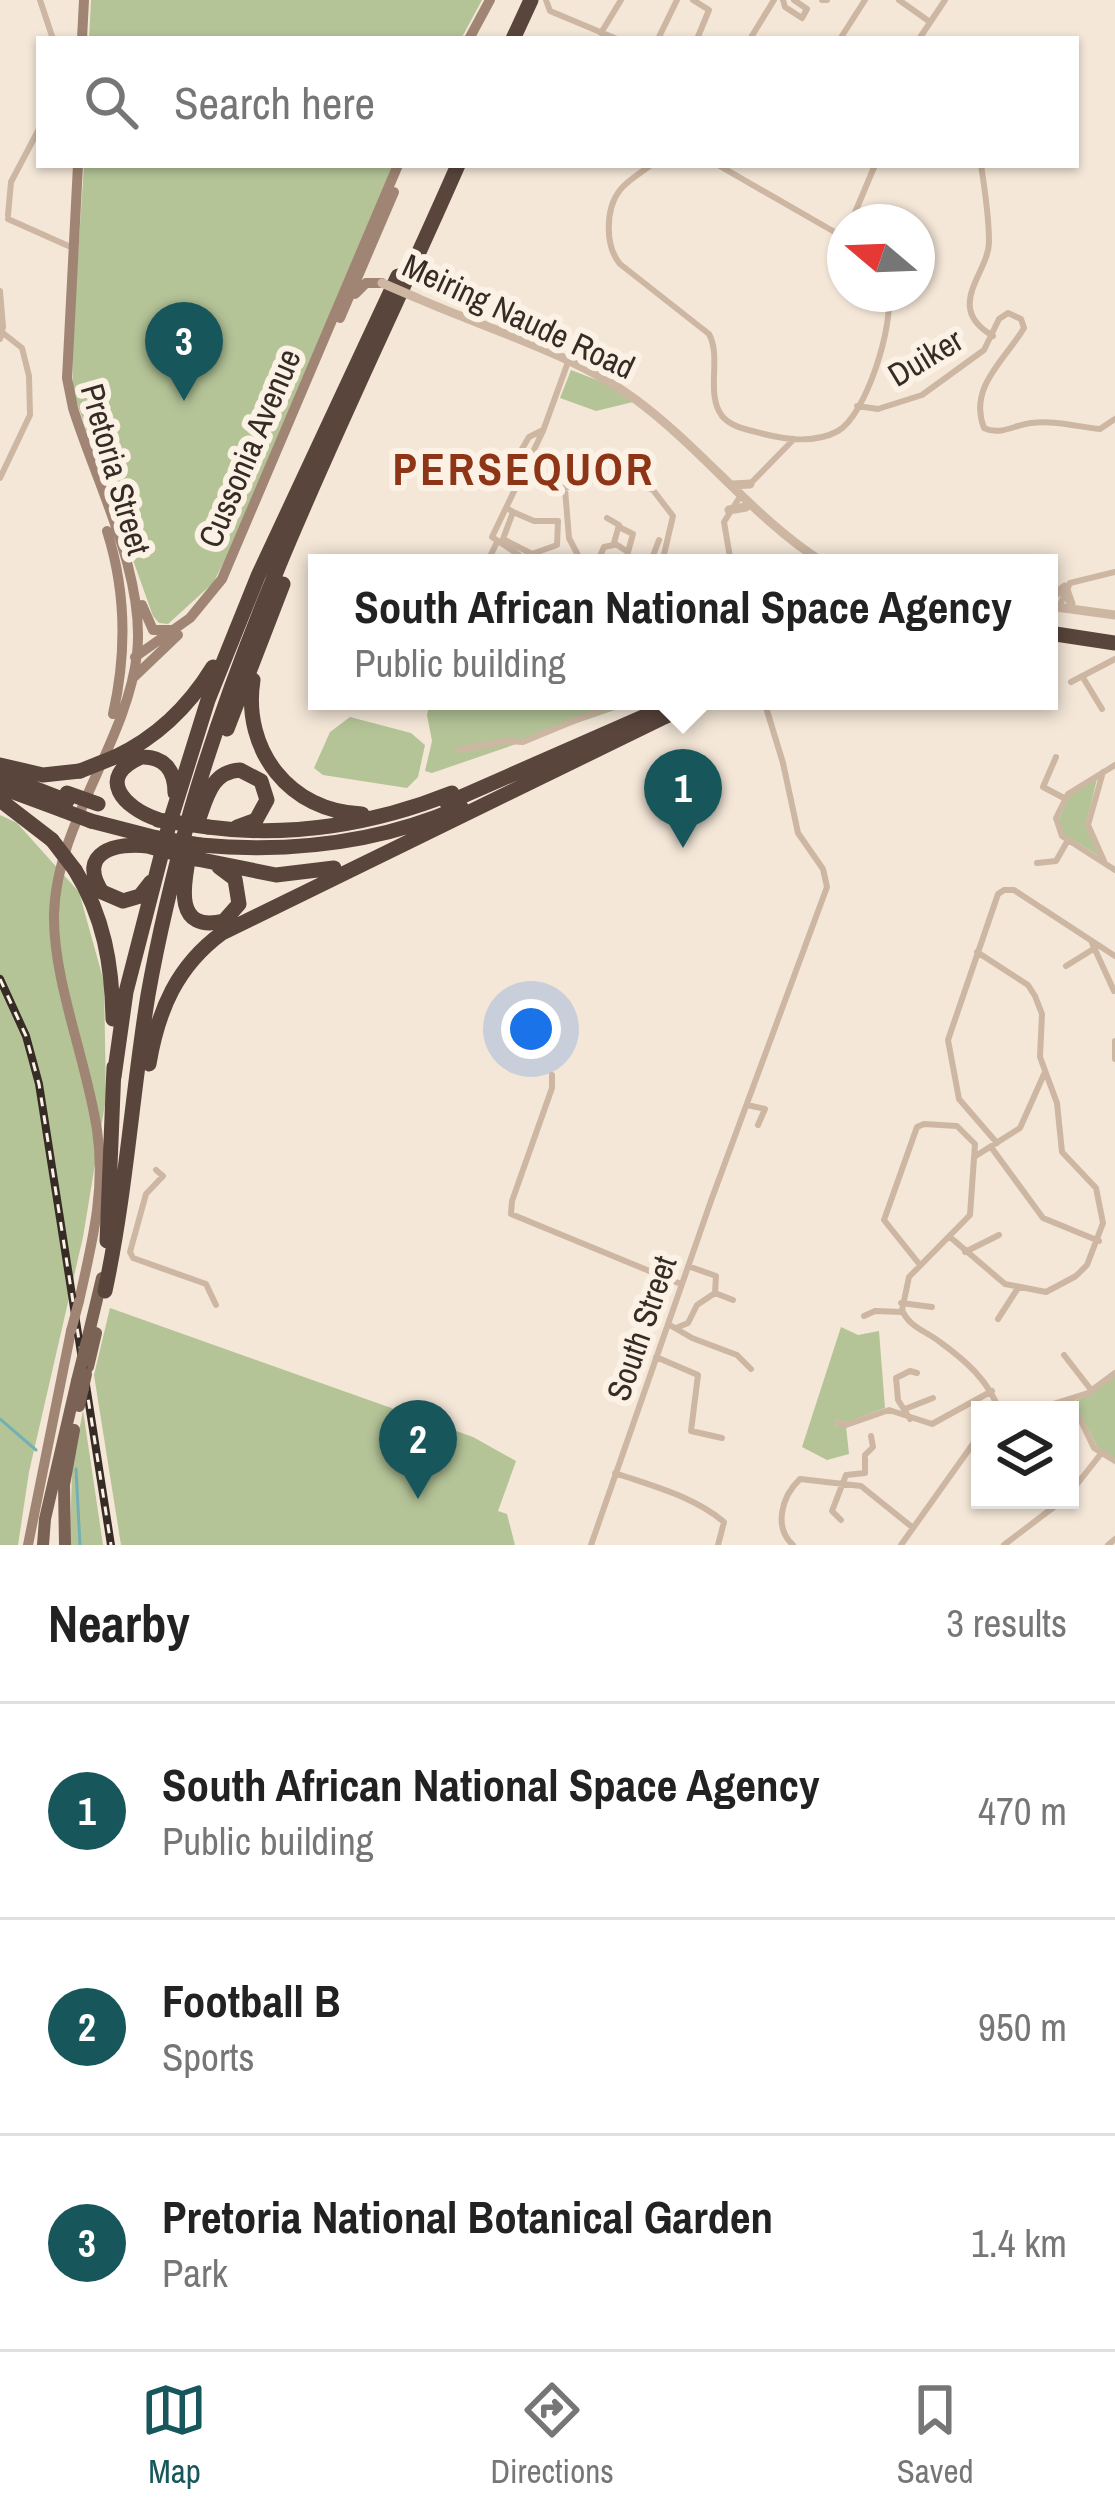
<!DOCTYPE html>
<html lang="en">
<head>
<meta charset="utf-8">
<style>
  :root { --surface:#fff; --page:#f2f2f2; --text:#222; --muted:#767676; --line:#e0e0e0; --accent:#17575c }
  body { margin:0; font-family:"Archivo Narrow",sans-serif; background:var(--page); color:var(--text) }
  .controls { position:absolute; right:36px; bottom:36px; display:grid; overflow:hidden; border-radius:0px; box-shadow:0 3px 9px #0004 }
  .controls button { width:108px; height:108px; display:grid; place-items:center; padding:0; border:0; border-bottom:3px solid var(--line); background:var(--surface); color:var(--text); font:60px sans-serif }
  .compass { position:absolute; left:827px; top:204px; width:108px; height:108px; border-radius:50%; background:var(--surface); box-shadow:0 3px 9px #0004; rotate:289deg }
  .you { position:absolute; left:531px; top:1029px; width:42px; height:42px; margin:-30px; border:9px solid #fff; border-radius:50%; background:#1a73e8; box-shadow:0 0 0 18px #1a73e833 }
  .badge { display:grid; place-items:center; width:78px; height:78px; border-radius:50%; background:var(--accent); color:#fff; font-size:39px; font-weight:700 }
  .pin { position:absolute; translate:-50% -99px; filter:drop-shadow(0 3px 6px #0008) }
  .pin::after { content:''; position:absolute; top:63px; width:42px; height:36px; background:inherit; clip-path:polygon(0 0,100% 0,50% 100%) }
  .popup { position:absolute; left:308px; top:554px; width:750px; height:156px; box-sizing:border-box; display:grid; place-content:center; border-radius:0px; background:var(--surface); filter:drop-shadow(0 3px 9px #0005); font-size:39px; white-space:nowrap; color:var(--muted) }
  .popup b { font-size:45px; color:var(--text) }
  .popup::after { content:''; position:absolute; left:50%; top:100%; margin-left:-24px; border:24px solid transparent; border-top-color:var(--surface) }
  .list { margin:0; padding:0; list-style:none }
  h2 { display:flex; justify-content:space-between; align-items:center; height:156px; margin:0; padding:0 48px; font-size:51px }
  h2 small { font-size:39px; font-weight:400; color:var(--muted) }
  .list li { display:grid; grid-template-columns:78px 1fr auto; gap:36px; align-items:center; box-sizing:border-box; height:216px; padding:0 48px; border-top:3px solid var(--line) }
  .list b { display:block; font-size:45px; white-space:nowrap }
  .list p { margin:0; font-size:39px; white-space:nowrap; color:var(--muted) }
  .list em { font-size:39px; font-style:normal; color:var(--muted) }
  .icon { flex:none; width:66px; height:66px; fill:none; stroke:currentColor; stroke-width:2; stroke-linecap:round; stroke-linejoin:round }
  .map { position:relative; flex:none; width:1115px; height:1545px; overflow:hidden }
  .search { position:absolute; background:var(--surface); box-shadow:0 3px 9px #0004; left:36px; right:36px; top:36px; height:132px; display:flex; align-items:center; gap:30px; box-sizing:border-box; padding:0 42px; border-radius:0px; color:var(--muted); font-size:45px }
  .sheet { height:804px; background:var(--surface) }
  nav { display:flex; justify-content:space-around; align-items:center; box-sizing:border-box; height:168px; border-top:3px solid var(--line); background:var(--surface); font-size:33px; color:var(--muted) }
  nav a { display:grid; justify-items:center; gap:6px }
  nav .on { color:var(--accent) }
  .map>svg:first-child { display:block }
  .green { fill:#b4c497 }
  .lines { fill:none; stroke-linecap:round; stroke-linejoin:round }
  .stream { stroke:#74b0b3; stroke-width:3 }
  .river { stroke:#74b0b3; stroke-width:8 }
  .minor { stroke:#cdb7a3; stroke-width:6 }
  .tertiary { stroke:#cdb7a3; stroke-width:9 }
  .secondary { stroke:#a18574; stroke-width:10 }
  .primary { stroke:#7a6255; stroke-width:12 }
  .motorway { stroke:#59453c; stroke-width:15 }
  .rail-casing { stroke:#372b26; stroke-width:8 }
  .rail { stroke:#fbf1e4; stroke-width:3; stroke-dasharray:9; stroke-linecap:butt }
  .tertiary-bridge { stroke:#cdb7a3; stroke-width:9 }
  .secondary-bridge { stroke:#a18574; stroke-width:10 }
  .primary-bridge { stroke:#7a6255; stroke-width:12 }
  .motorway-bridge { stroke:#59453c; stroke-width:15 }
  .labels { text-anchor:middle; dominant-baseline:central; stroke-width:12; stroke-linejoin:round; paint-order:stroke }
  .street-label { font-size:33px; fill:#372b26; stroke:#fbf1e4 }
  .district-label { font-size:45px; font-weight:bold; letter-spacing:3px; fill:#8e3517; stroke:#fbf1e4 }
</style>
</head>
<body>
<div class="map">
<svg width="1115" height="1545" viewBox="0 0 1115 1545">
  <rect width="100%" height="100%" fill="#f4e7d8"/>
  <!-- green -->
  <path class="green" d="M91 0H482L461 39H89Z
    M84 165H393L224 562 213 583 168 624 159 623 153 616 73 392 72 348Z
    M571 370 620 389 633 402 596 411 560 398Z
    M430 701 436 703 641 701 432 773 425 771 432 741 427 715Z
    M350 717 411 733 425 745 418 777 407 788 323 775 314 768 330 732Z
    M1097 779 1086 824 1099 856 1062 833 1058 821 1071 793Z
    M0 815 17 823 79 892 104 982 106 1098 83 1237 29 1472 18 1545H0Z
    M110 1308 473 1437 516 1461 498 1511 507 1514 515 1545H121L94 1375Z
    M841 1327 858 1335 879 1331 885 1408 847 1422 836 1420V1426H846L849 1454 827 1460 802 1447Z
    M1115 1375V1459L1098 1449 1074 1401 1091 1394Z
    M83 1410 103 1545H70L72 1469Z"/>
  <g class="lines">
    <!-- stream -->
    <path class="stream" d="M0 1419 36 1450
      M76 1469 80 1545"/>
    <!-- river -->
    <path class="river" d="M170 355 184 361"/>
    <!-- minor -->
    <path class="minor" d="M40 0 53 39
      M546 0 550 11 617 39
      M693 0 709 10 697 39
      M783 0 785 7 802 18 807 9 794 0
      M822 0H827
      M899 0 930 22
      M601 33 621 0
      M658 39 677 0
      M750 39 774 0
      M840 39 865 0
      M919 39 945 0
      M651 165C641 173 628 180 620 190 605 209 605 246 620 264L709 334C722 358 705 393 722 416 732 428 750 430 764 434 787 440 816 443 838 431 866 415 894 325 888 294
      M718 165 845 238
      M981 165C984 184 989 223 989 242 989 273 943 307 993 336
      M8 215 11 182 39 129
      M8 219 73 248
      M851 222 875 165
      M0 291 3 327 0 339
      M857 406 878 409 922 395 984 350 999 319 1008 313 1021 319 1024 328C1005 360 968 387 984 428 1000 436 1014 425 1031 423 1055 420 1077 427 1100 429L1115 419
      M483 462 486 458 513 464 529 437 541 431
      M522 477 560 489 608 477 636 482 653 490 673 516 662 563
      M0 478 30 415 29 376 22 348 3 333
      M749 485 794 439
      M565 489 569 538 582 563
      M507 508 513 512 503 539 532 554 557 545 558 521H534L513 512
      M607 518 619 525 614 543 628 552 625 563
      M619 527 633 534 628 552
      M627 557 651 561 659 540
      M487 563 497 542
      M520 563 519 555 492 537 543 431 568 362
      M597 563 604 547 614 545
      M731 563 724 522 741 495
      M1059 607 1070 583 1115 572
      M1082 676 1102 709
      M1071 682 1115 659
      M459 750 508 741 523 742 622 701
      M1056 757 1043 787 1064 798
      M1115 765 1068 794 1056 818 1062 836 1115 870
      M1103 772 1088 825 1104 861
      M1037 863 1056 861 1068 840
      M1092 943 1114 991
      M1066 966 1095 948
      M1115 1041V1059
      M552 1075V1088L512 1201 511 1214 681 1284
      M747 1105 765 1109 758 1125
      M997 1143 959 1099 948 1040 998 894 1004 890H1014L1115 956
      M991 1147 1043 1218 1099 1241
      M974 1157 1020 1128 1045 1072
      M156 1170 163 1176 146 1194 130 1252 133 1258 206 1284 216 1305
      M950 1237 1005 1284 1046 1292 1076 1276 1087 1265 1103 1223 1096 1188 1062 1152 1057 1103 1040 1057 1042 1014 1035 996 1028 985 977 952
      M965 1252 999 1235
      M920 1265 884 1220 917 1127 924 1124 957 1126 975 1144 970 1215 909 1277 902 1310C909 1327 926 1331 940 1342 966 1361 988 1380 999 1410
      M688 1266 716 1276 715 1293 733 1300
      M901 1303 932 1307
      M864 1316 875 1311 902 1312
      M998 1319 1018 1288
      M668 1324 692 1338 737 1355 751 1369
      M676 1328 688 1323 697 1305 715 1293
      M1064 1355 1092 1391
      M656 1357 698 1375 691 1431 722 1438
      M1071 1400 1094 1448 1115 1461
      M905 1409 933 1398
      M1034 1410 1088 1393 1115 1373
      M910 1419 898 1400 896 1378 910 1371 917 1373
      M838 1423 846 1425 889 1410 932 1424 992 1391
      M615 1473C652 1486 693 1496 724 1522L718 1545
      M1070 1493 1100 1455
      M841 1520 832 1511 846 1475 865 1473V1455L873 1447 871 1436
      M591 1545 712 1198 827 887 823 869 798 833 783 763 764 701
      M793 1545C773 1527 782 1496 800 1479L861 1486 912 1527
      M901 1545 980 1434
      M1004 1545 1063 1500
      M1108 1545 1115 1539"/>
    <!-- tertiary -->
    <path class="tertiary" d="M417 298C487 329 574 354 635 399 703 449 753 518 824 563
      M733 485 750 484
      M729 510 746 507
      M1049 599 1065 587 1071 604
      M1049 606 1115 615"/>
    <!-- secondary -->
    <path class="secondary" d="M82 39 84 0
      M469 39 490 0
      M78 165 67 378 73 408C96 482 146 576 137 654 127 742 56 824 54 915 53 981 87 1062 97 1130 106 1189 92 1243 79 1301
      M355 294 366 283H382
      M340 318 394 192
      M107 531C126 591 127 652 113 714
      M142 605 153 630H172
      M135 657 190 618 222 579 398 165
      M133 678 178 635
      M28 1545 71 1331"/>
    <!-- primary -->
    <path class="primary" d="M87 1341 102 1278
      M88 1367 96 1333
      M43 1545 45 1519 77 1381
      M65 1545 64 1485 74 1430"/>
    <!-- motorway -->
    <path class="motorway" d="M513 39 531 0
      M1049 633 1115 643
      M253 680C242 750 290 812 362 814
      M653 722 701 701
      M227 729 283 584
      M115 757C156 738 189 706 213 667
      M0 765 43 775 80 771
      M0 775 67 801
      M0 787 62 810
      M0 800 52 840
      M447 803 661 709
      M157 819C124 808 95 777 141 757 164 756 175 770 175 793
      M91 821 157 838
      M198 821C207 797 211 772 240 770L261 781 267 800 256 820 237 827
      M208 827C290 838 375 824 452 793
      M200 845C289 853 379 843 461 807
      M148 846C117 842 76 852 102 892L123 901 140 896 151 882
      M189 856C183 886 174 933 224 921L239 904 235 879 219 867
      M197 859 276 875 334 868
      M75 870C104 917 112 964 113 1019
      M149 1064C158 1010 177 966 222 933L662 718
      M114 1077 126 992 169 825 208 700 258 576 398 276
      M107 1241 114 1067
      M105 1291C126 1193 132 1094 148 995 159 933 174 871 191 810 256 587 365 377 458 165"/>
    <!-- rail casing -->
    <g class="rail-casing">
      <path id="rail" d="M0 979 26 1036 39 1084 111 1545"/>
    </g>
    <!-- rail -->
    <use href="#rail" class="rail"/>
    <!-- tertiary-bridge -->
    <path class="tertiary-bridge" d="M382 283 417 298"/>
    <!-- secondary-bridge -->
    <path class="secondary-bridge" d="M71 1331 79 1301"/>
    <!-- primary-bridge -->
    <path class="primary-bridge" d="M77 1381 87 1341
      M79 1406 86 1374"/>
    <!-- motorway-bridge -->
    <path class="motorway-bridge" d="M80 771 115 757
      M67 793 98 804
      M62 810 91 821
      M158 820 208 827
      M157 838 200 845
      M52 840 75 870
      M151 847 197 859"/>
  </g>
  <g class="labels">
    <!-- street labels -->
    <g class="street-label">
      <text transform="translate(519 316) rotate(25)">Meiring Naude Road</text>
      <text transform="translate(925 357) rotate(-31)">Duiker</text>
      <text transform="translate(249 448) rotate(-67)">Cussonia Avenue</text>
      <text transform="translate(116 469) rotate(74)">Pretoria Street</text>
      <text transform="translate(641 1328) rotate(-71)">South Street</text>
    </g>
    <!-- district labels -->
    <g class="district-label">
      <text x="524" y="468">PERSEQUOR</text>
    </g>
  </g>
</svg>
<div class="controls">
<button><svg class="icon" aria-label="layers" viewBox="0 0 24 24"><path d="M12 4l9 5-9 5-9-5zM3 14l9 5 9-5"/></svg></button>
</div>
<svg class="compass" viewBox="-18 -18 36 36"><path d="M0-13l5 13h-10z" fill="#e53935"/><path d="M0 13l5-13h-10z" fill="#767676"/></svg>
<div class="you"></div>
<div class="pin badge" style="left:683px;top:848px">1</div>
<div class="popup"><b>South African National Space Agency</b>Public building</div>
<div class="pin badge" style="left:418px;top:1499px">2</div>
<div class="pin badge" style="left:184px;top:401px">3</div>
<div class="search"><svg class="icon" aria-label="search" viewBox="0 0 24 24"><circle cx="10" cy="10" r="6"/><path d="M15 15l6 6"/></svg>Search here</div>
</div>
<section class="sheet">
<h2>Nearby<small>3 results</small></h2>
<ul class="list">
<li><span class="badge">1</span><div><b>South African National Space Agency</b><p>Public building</p></div><em>470 m</em></li>
<li><span class="badge">2</span><div><b>Football B</b><p>Sports</p></div><em>950 m</em></li>
<li><span class="badge">3</span><div><b>Pretoria National Botanical Garden</b><p>Park</p></div><em>1.4 km</em></li>
</ul>
</section>
<nav>
<a class="on"><svg class="icon" aria-label="map" viewBox="0 0 24 24"><path d="M3 6l6-2 6 2 6-2v14l-6 2-6-2-6 2zM9 4v14M15 6v14"/></svg>Map</a>
<a><svg class="icon" aria-label="directions" viewBox="0 0 24 24"><path d="M12 3l9 9-9 9-9-9zM9 14v-3h6M13 9l2 2-2 2"/></svg>Directions</a>
<a><svg class="icon" aria-label="saved" viewBox="0 0 24 24"><path d="M7 4h10v16l-5-4-5 4z"/></svg>Saved</a>
</nav>
</body>
</html>
